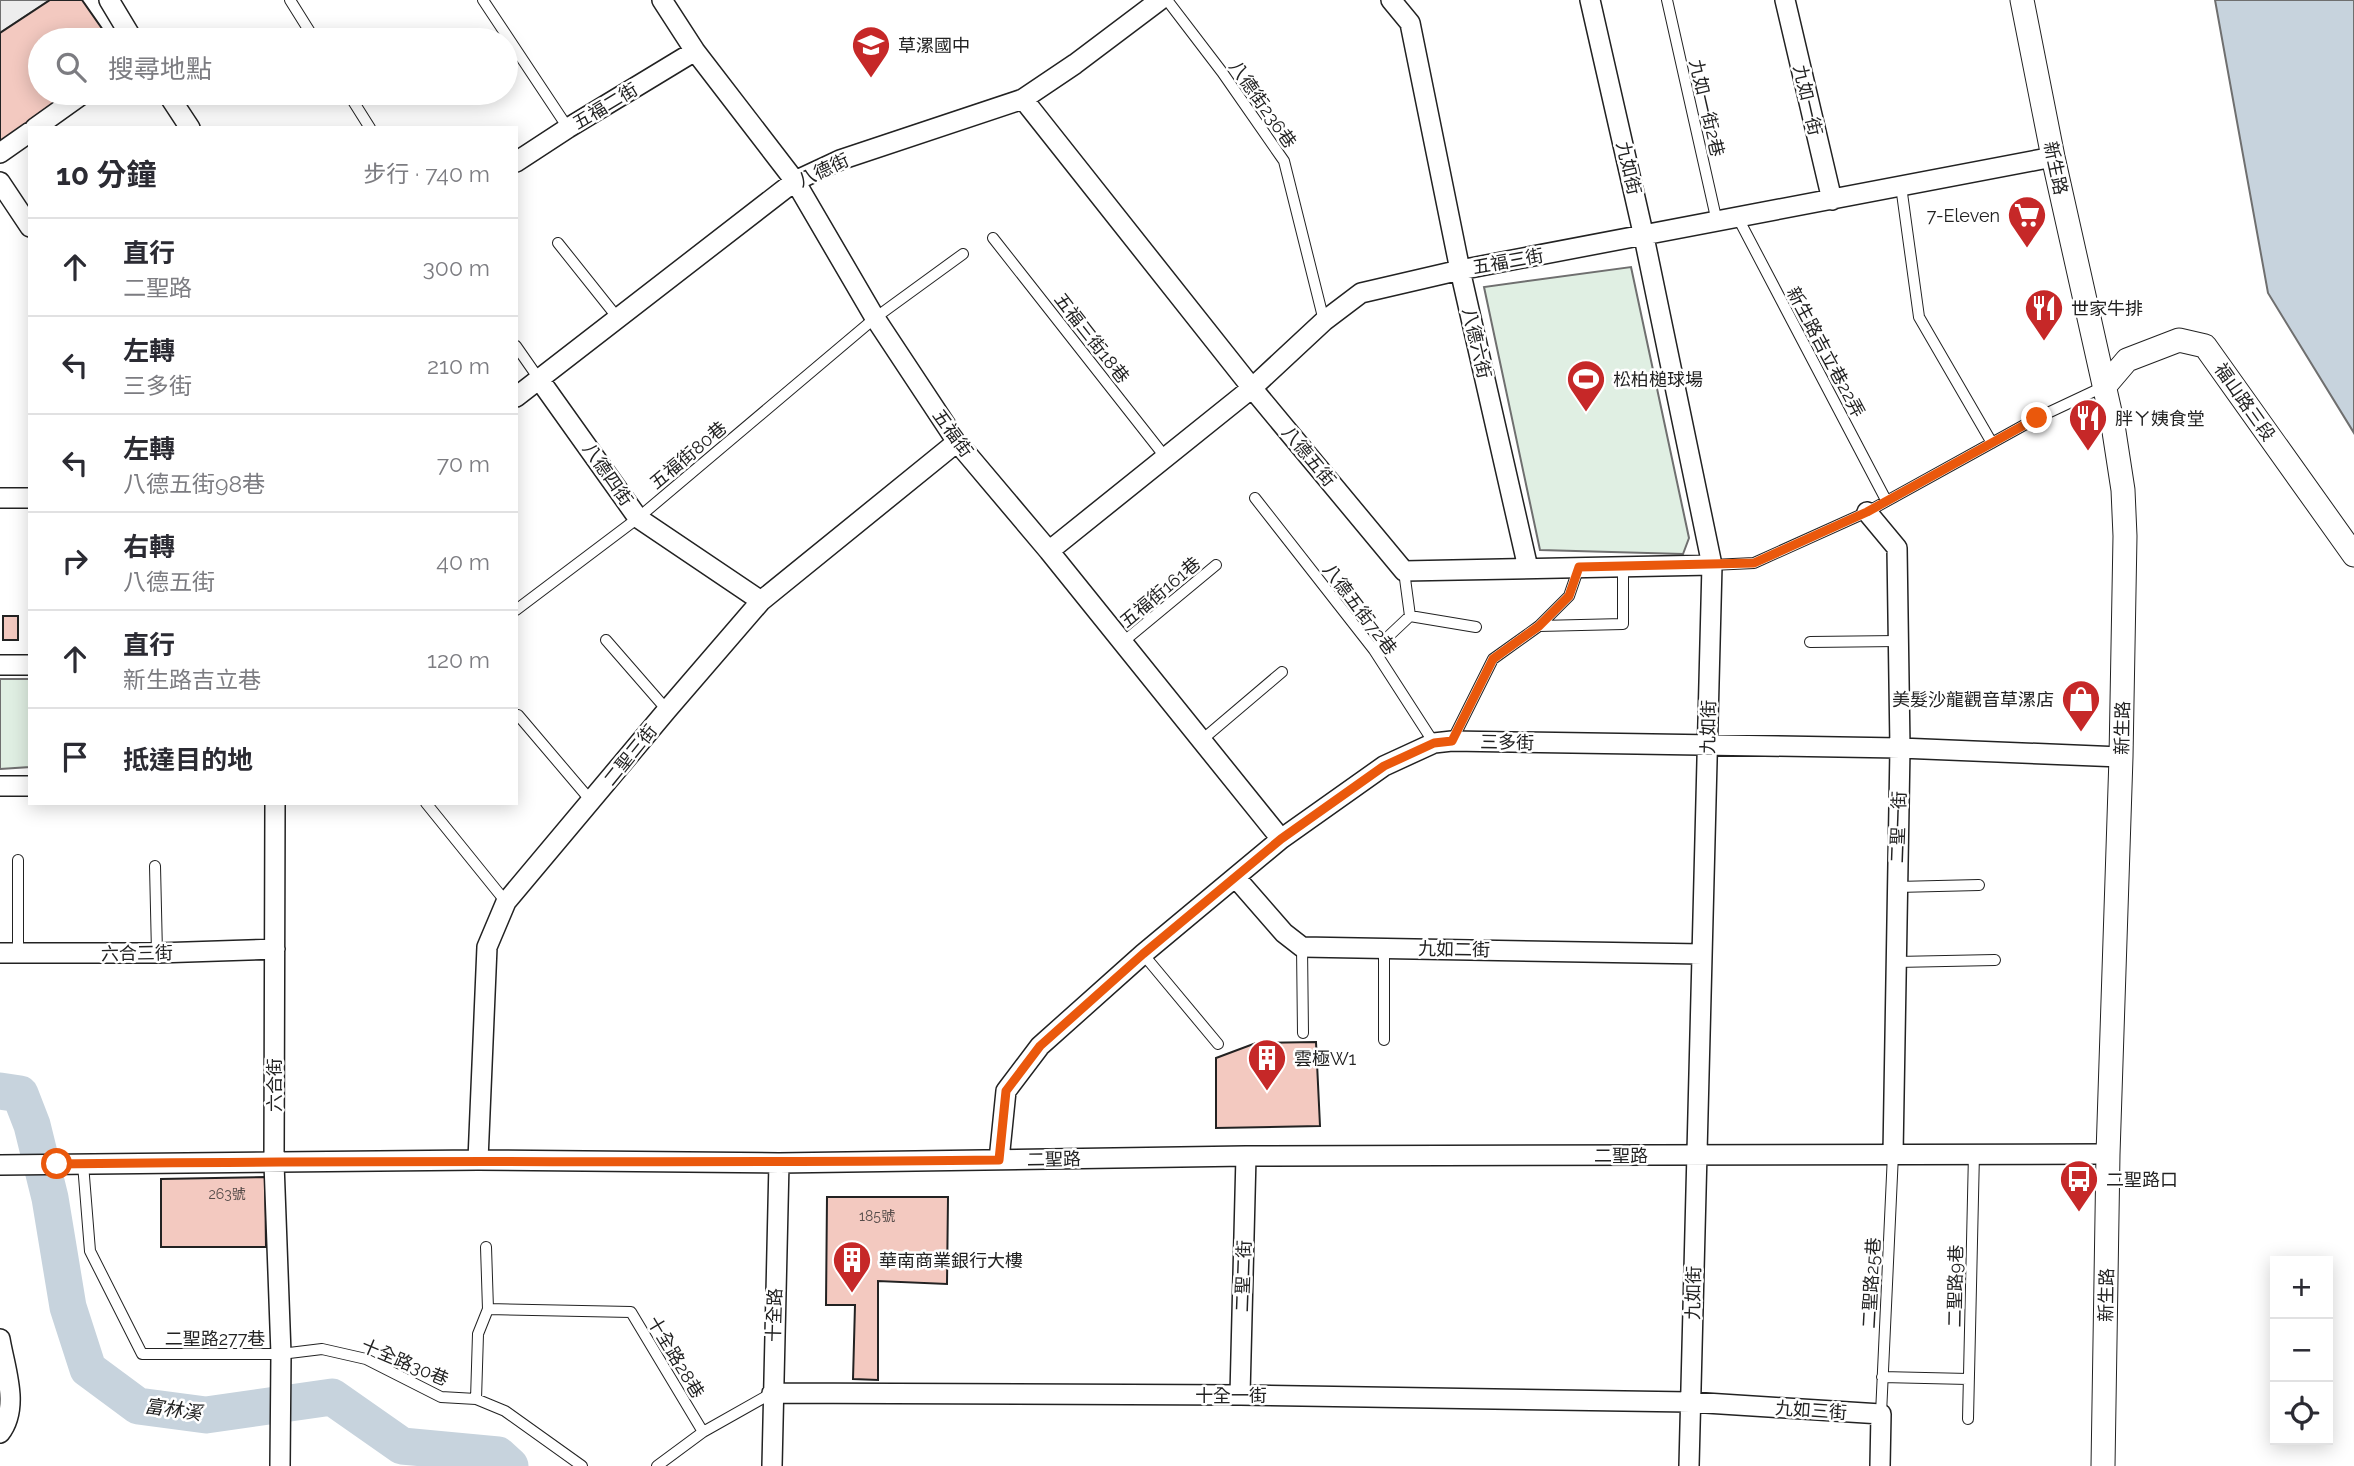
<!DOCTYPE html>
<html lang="zh-TW">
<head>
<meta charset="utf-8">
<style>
  :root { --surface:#fff; --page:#f2f2f3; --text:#2b2b33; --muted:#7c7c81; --line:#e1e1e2 }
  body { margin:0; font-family:Raleway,"Noto Sans TC",sans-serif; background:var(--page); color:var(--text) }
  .controls { position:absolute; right:21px; bottom:21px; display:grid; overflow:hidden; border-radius:0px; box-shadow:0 4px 18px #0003 }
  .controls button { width:63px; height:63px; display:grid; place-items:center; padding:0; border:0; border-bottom:2px solid var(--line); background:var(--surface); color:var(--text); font:35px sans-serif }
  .stop { position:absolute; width:21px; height:21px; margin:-16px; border:5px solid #ea580c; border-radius:50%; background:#fff }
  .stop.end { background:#ea580c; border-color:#fff; box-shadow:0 2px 7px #0008 }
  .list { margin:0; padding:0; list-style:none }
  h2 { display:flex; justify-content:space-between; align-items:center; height:91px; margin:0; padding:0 28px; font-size:30px }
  h2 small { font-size:23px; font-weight:400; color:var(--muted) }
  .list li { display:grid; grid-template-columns:46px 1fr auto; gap:21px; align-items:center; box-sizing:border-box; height:98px; padding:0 28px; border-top:2px solid var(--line) }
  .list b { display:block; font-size:26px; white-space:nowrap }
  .list p { margin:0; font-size:23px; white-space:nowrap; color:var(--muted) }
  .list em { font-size:23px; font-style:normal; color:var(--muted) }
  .icon { flex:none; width:38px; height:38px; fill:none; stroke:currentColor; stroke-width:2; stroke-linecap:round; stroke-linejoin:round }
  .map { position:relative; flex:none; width:2354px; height:1466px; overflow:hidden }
  .search { position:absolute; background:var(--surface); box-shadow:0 4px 18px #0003; left:28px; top:28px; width:490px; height:77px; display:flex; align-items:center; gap:18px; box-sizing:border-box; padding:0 24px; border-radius:38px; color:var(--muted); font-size:26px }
  .panel { position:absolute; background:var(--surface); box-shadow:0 4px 18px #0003; left:28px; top:126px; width:490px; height:679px; border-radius:0px }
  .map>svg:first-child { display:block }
  .green { fill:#e0efe3; stroke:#6f6f6f; stroke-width:2 }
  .parking { fill:#ededed; stroke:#6f6f6f; stroke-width:2 }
  .water { fill:#c7d3dd; stroke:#6f6f6f; stroke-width:2 }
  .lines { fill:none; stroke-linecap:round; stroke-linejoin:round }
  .river { stroke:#c7d3dd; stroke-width:37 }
  .building { fill:#f3c9c0; stroke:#222; stroke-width:2 }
  .service-casing { stroke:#222; stroke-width:12 }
  .minor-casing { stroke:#222; stroke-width:22 }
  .tertiary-casing { stroke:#222; stroke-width:25 }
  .service { stroke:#fff; stroke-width:10 }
  .minor { stroke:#fff; stroke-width:19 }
  .tertiary { stroke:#fff; stroke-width:23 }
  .route { stroke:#ea580c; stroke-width:9 }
  .labels { text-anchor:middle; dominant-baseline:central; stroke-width:5; stroke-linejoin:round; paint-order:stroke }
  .number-label { font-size:14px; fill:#564c4a }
  .poi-label { font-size:18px; fill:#222; stroke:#fff; text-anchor:start }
  .street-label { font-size:18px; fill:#222; stroke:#fff }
  .water-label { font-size:19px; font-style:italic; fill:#222; stroke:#fff }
</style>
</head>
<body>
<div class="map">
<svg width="2354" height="1466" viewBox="0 0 2354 1466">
  <rect width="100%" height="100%" fill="#fff"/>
  <!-- green -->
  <path class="green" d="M1631 267 1689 538 1683 554 1540 550 1484 287Z
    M0 679H30V767L0 769Z"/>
  <!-- parking -->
  <path class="parking" d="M0 0H50L0 33Z"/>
  <!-- water -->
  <path class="water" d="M2215 0H2354V433L2268 293Z"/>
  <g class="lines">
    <!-- river -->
    <path class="river" d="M0 1091 20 1094 32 1125 50 1198 68 1307 88 1369 138 1406 206 1415 332 1397 402 1446 498 1455 510 1466"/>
  </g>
  <!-- building -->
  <path class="building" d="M50 0H82L110 40H40V93H71L0 142V33Z
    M3 616H18V640H3Z
    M1316 1042 1320 1126 1216 1128V1058L1256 1043Z
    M265 1177 266 1247H161V1179Z
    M827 1197H948L947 1284 878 1281V1380L853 1379 855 1305H826Z"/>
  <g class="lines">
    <!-- service casing -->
    <g class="service-casing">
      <path id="service" d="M290 0 315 40
        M483 0 568 128
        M1167 0 1222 72 1284 161 1324 321
        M1667 0 1717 222
        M348 93 370 128
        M1901 186 1919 317 1992 443
        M1738 218 1886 500
        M993 238 1166 458
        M558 243 617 317
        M516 346 539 379
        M1255 498 1374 650 1434 743
        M1712 565 1754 563 1867 512 2037 418 2103 387
        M516 610 638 518 875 318 963 254
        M1410 616 1476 627
        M1539 626 1623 624V566
        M606 640 667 710
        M1123 642 1216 565
        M1810 642 1898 641
        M1374 650 1410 616 1404 571
        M518 715 592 802
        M1203 739 1282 672
        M1452 741 1493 659 1539 626 1569 596 1579 567
        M426 803 506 902
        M18 860V953
        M155 866 157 953
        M1897 887 1979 885
        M1302 947 1303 1033
        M1384 948V1040
        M1143 954 1218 1044
        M1896 962 1995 960
        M83 1164 90 1251 142 1354H281L322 1349 366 1359 441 1397 476 1399 505 1411 582 1466
        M488 1309 631 1312 703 1432
        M1882 1377 1968 1379
        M476 1399 478 1334 488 1309 486 1247
        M1881 1414 1893 1154
        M1968 1419 1974 1153
        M657 1466 703 1432 772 1393"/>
    </g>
    <!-- minor casing -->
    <g class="minor-casing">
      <path id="minor" d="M109 0 133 40
        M662 0 695 51 795 181 875 318 957 442 1049 551 1281 839
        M1391 0 1410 23 1460 270 1528 568
        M1590 0 1644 237 1712 565 1689 1466
        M1785 0 1832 200
        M167 93 190 128
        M1023 99 1252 388 1404 571 1712 565
        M35 128 84 93
        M0 153 30 132
        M516 162 568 128 695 51
        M0 182 30 227
        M539 379 638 518 761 601
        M516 397 795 181 840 160 1023 99 1075 64 1160 0
        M0 498H30
        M1867 512 1897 548 1900 748 1893 1154
        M1049 551 1252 388 1324 321 1361 293 1460 270 2053 157
        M0 665H30
        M0 786H30
        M275 803 274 1163 281 1354 280 1466
        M1236 878 1284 933 1302 947 1702 954
        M0 953H157L275 949
        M478 1160 487 947 506 902 667 710 761 601 957 442
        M999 1160 1006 1091 1040 1046 1143 954 1281 839 1384 766 1434 743 1452 741 1900 748 2121 757
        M0 1165 478 1160 779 1163 1246 1156 2108 1154
        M0 1339C5 1369 20 1407 0 1433
        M772 1393 1240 1395 1690 1402 1881 1414 1880 1466
        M1240 1395 1246 1156
        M772 1466 779 1163"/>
    </g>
    <!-- tertiary casing -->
    <g class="tertiary-casing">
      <path id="tertiary" d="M2022 0 2053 157 2113 425 2123 490 2125 536 2121 757 2108 1154 2103 1466
        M2104 387 2127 360 2179 340 2205 346 2354 555"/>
    </g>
    <!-- service -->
    <use href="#service" class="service"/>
    <!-- minor -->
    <use href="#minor" class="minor"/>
    <!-- tertiary -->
    <use href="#tertiary" class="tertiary"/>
  </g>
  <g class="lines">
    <!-- route -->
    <path class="route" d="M57 1164C371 1159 685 1164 999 1160L1006 1091 1040 1046 1143 954 1281 839 1384 766 1434 743 1452 741 1493 659 1539 626 1569 596 1579 567 1754 563 1867 512 2037 418"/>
  </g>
  <!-- icons -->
  <defs>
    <g id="school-pin" transform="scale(2.0125)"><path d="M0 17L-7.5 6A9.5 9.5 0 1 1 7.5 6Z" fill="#c62828" stroke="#fff"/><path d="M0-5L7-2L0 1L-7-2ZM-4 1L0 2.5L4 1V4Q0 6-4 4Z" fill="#fff"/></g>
    <g id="supermarket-pin" transform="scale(2.0125)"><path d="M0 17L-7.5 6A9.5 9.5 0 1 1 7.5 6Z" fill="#c62828" stroke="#fff"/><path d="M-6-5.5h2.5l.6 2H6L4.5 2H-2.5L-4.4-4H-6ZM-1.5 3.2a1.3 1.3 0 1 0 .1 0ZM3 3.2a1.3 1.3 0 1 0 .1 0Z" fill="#fff"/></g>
    <g id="restaurant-pin" transform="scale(2.0125)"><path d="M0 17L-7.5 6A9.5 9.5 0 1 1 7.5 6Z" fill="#c62828" stroke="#fff"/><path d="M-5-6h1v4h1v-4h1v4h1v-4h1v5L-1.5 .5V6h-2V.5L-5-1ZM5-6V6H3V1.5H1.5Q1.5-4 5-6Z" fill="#fff"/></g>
    <g id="stadium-pin" transform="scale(2.0125)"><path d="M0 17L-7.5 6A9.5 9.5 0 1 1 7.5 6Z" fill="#c62828" stroke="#fff"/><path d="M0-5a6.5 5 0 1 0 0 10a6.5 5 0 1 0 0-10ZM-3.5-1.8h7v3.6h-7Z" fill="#fff"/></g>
    <g id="shop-pin" transform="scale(2.0125)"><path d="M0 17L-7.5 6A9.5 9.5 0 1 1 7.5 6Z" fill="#c62828" stroke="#fff"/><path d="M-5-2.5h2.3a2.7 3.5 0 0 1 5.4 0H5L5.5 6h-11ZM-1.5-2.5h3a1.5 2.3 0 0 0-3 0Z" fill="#fff"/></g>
    <g id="building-pin" transform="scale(2.0125)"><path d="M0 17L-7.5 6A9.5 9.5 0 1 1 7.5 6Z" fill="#c62828" stroke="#fff"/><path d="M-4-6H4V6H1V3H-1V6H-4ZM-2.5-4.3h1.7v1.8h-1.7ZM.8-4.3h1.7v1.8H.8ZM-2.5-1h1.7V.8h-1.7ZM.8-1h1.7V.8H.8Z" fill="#fff"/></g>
    <g id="bus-pin" transform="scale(2.0125)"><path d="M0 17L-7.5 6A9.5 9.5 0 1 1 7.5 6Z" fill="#c62828" stroke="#fff"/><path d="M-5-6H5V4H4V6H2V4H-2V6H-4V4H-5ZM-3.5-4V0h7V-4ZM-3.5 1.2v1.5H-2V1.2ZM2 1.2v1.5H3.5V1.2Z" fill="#fff"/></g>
  </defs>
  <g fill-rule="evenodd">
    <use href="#school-pin" x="871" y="45"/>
    <use href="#supermarket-pin" x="2027" y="215"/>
    <use href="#restaurant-pin" x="2044" y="308"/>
    <use href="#stadium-pin" x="1586" y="379"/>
    <use href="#restaurant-pin" x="2088" y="418"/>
    <use href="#shop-pin" x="2081" y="699"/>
    <use href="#building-pin" x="1267" y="1058"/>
    <use href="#bus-pin" x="2079" y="1179"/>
    <use href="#building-pin" x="852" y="1260"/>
  </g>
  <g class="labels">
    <!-- number labels -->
    <g class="number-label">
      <text x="227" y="1194">263號</text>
      <text x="877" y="1216">185號</text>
    </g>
    <!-- poi labels -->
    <g class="poi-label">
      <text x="898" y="45">草漯國中</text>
      <text x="2000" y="215" text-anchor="end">7-Eleven</text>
      <text x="2071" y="308">世家牛排</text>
      <text x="1613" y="379">松柏槌球場</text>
      <text x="2115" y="418">胖ㄚ姨食堂</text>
      <text x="2054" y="699" text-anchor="end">美髮沙龍觀音草漯店</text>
      <text x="1294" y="1058">雲極W1</text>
      <text x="2106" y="1179">二聖路口</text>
      <text x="879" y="1260">華南商業銀行大樓</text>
    </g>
    <!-- street labels -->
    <g class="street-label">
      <text transform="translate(1808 100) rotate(77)">九如一街</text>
      <text transform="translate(1263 104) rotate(55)">八德街236巷</text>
      <text transform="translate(605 106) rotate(-31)">五福二街</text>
      <text transform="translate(1707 108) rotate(77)">九如一街2巷</text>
      <text transform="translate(1629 168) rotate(77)">九如街</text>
      <text transform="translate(2056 168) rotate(78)">新生路</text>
      <text transform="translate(823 170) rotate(-25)">八德街</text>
      <text transform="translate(1508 261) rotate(-10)">五福三街</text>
      <text transform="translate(1092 338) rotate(52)">五福三街18巷</text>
      <text transform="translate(1477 343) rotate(77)">八德六街</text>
      <text transform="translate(1826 352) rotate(62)">新生路吉立巷22弄</text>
      <text transform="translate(2245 402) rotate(55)">福山路三段</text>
      <text transform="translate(953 433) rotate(54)">五福街</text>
      <text transform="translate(688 455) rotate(-40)">五福街80巷</text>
      <text transform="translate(1309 456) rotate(50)">八德五街</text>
      <text transform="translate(608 474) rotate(55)">八德四街</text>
      <text transform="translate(1160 592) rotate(-40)">五福街161巷</text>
      <text transform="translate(1360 609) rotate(53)">八德五街72巷</text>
      <text transform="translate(1708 727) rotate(-89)">九如街</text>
      <text transform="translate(2122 728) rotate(-89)">新生路</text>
      <text transform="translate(1507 742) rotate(1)">三多街</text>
      <text transform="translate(630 755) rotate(-51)">二聖三街</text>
      <text transform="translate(1898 827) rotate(-88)">二聖一街</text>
      <text transform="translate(1454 949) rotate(1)">九如二街</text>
      <text transform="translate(137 953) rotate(-1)">六合三街</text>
      <text transform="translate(274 1085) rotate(-90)">六合街</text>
      <text x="1621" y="1155">二聖路</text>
      <text transform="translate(1054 1159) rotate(-1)">二聖路</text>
      <text transform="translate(1243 1276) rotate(-88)">二聖二街</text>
      <text transform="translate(1871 1283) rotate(-87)">二聖路25巷</text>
      <text transform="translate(1955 1286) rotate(-89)">二聖路9巷</text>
      <text transform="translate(1693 1293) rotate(-89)">九如街</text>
      <text transform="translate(2106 1295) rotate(-89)">新生路</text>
      <text transform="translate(774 1315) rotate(-88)">十全路</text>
      <text x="215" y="1338">二聖路277巷</text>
      <text transform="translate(676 1357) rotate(59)">十全路28巷</text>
      <text transform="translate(405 1362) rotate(23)">十全路30巷</text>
      <text x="1231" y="1395">十全一街</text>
      <text transform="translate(1811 1410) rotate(4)">九如三街</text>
    </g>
    <!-- water labels -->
    <g class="water-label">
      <text transform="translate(173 1409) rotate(8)">富林溪</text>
    </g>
  </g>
</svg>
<div class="controls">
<button>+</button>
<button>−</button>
<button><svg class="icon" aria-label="locate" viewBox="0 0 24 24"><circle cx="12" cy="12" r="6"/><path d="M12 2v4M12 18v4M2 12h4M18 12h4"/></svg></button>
</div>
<div class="stop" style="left:57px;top:1164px"></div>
<div class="stop end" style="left:2037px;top:418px"></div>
<div class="search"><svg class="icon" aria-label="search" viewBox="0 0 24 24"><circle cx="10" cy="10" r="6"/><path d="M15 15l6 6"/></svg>搜尋地點</div>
<section class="panel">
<h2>10 分鐘<small>步行 · 740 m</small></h2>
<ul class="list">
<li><svg class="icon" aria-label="ahead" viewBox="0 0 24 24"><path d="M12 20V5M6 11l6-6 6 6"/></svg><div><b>直行</b><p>二聖路</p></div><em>300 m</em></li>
<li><svg class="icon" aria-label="left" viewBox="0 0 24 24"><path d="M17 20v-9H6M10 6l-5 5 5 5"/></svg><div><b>左轉</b><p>三多街</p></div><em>210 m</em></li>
<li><svg class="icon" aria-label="left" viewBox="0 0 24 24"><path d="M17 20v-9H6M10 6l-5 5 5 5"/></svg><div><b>左轉</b><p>八德五街98巷</p></div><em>70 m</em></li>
<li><svg class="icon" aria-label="right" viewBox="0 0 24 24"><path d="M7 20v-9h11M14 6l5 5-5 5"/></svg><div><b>右轉</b><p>八德五街</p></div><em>40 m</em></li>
<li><svg class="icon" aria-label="ahead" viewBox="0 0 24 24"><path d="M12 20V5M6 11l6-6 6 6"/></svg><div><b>直行</b><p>新生路吉立巷</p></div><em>120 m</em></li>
<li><svg class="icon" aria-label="arrive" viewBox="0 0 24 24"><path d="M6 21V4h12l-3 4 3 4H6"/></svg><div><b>抵達目的地</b></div></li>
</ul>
</section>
</div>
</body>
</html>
